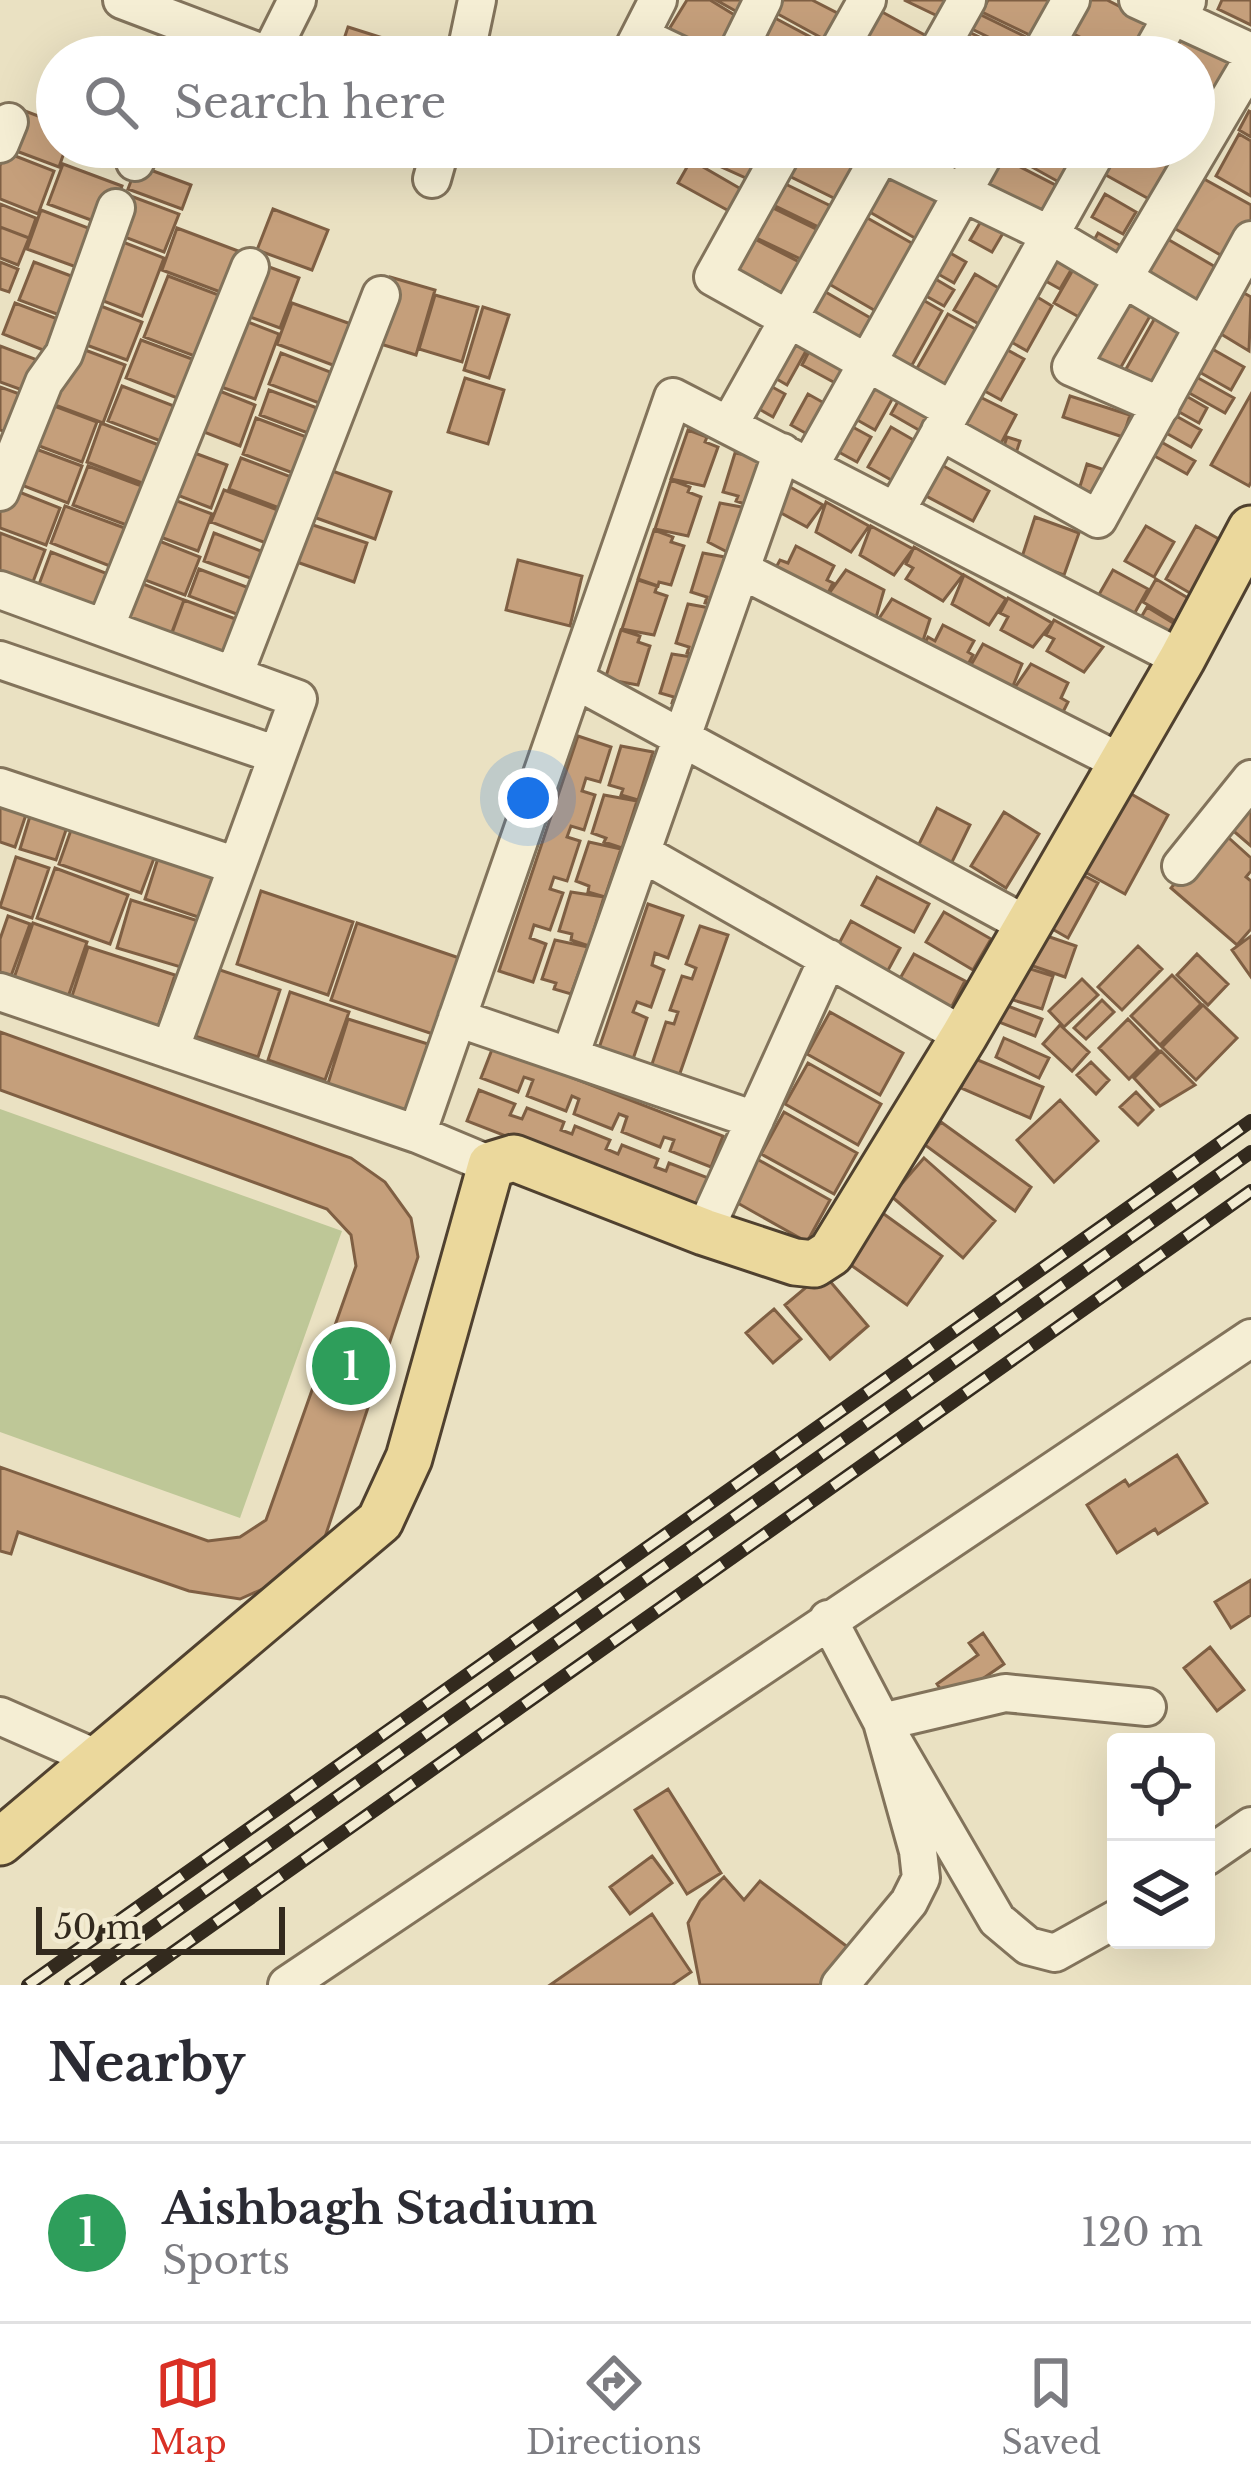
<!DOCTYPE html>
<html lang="en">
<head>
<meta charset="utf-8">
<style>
  :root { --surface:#fff; --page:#f7f7f7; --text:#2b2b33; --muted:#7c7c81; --line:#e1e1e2; --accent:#d93025 }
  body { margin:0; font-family:"Libre Baskerville",serif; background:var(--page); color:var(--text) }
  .controls { position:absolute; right:36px; bottom:36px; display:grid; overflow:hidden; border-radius:12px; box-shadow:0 12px 48px #0002 }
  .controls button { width:108px; height:108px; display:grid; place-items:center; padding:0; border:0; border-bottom:3px solid var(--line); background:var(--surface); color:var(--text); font:60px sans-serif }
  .scale { position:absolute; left:36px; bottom:30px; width:249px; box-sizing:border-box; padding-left:12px; border:6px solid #332a1e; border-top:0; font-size:33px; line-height:42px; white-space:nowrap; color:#332a1e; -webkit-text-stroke:9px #f2ebd1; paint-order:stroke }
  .you { position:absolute; left:528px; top:798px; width:42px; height:42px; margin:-30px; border:9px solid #fff; border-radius:50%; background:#1a73e8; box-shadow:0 0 0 18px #1a73e833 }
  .badge { display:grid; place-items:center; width:78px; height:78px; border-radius:50%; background:var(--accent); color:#fff; font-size:39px; font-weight:700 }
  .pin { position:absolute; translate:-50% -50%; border:6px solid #fff; box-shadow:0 3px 12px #0006 }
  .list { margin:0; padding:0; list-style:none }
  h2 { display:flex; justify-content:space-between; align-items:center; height:156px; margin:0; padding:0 48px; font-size:51px }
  h2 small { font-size:39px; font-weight:400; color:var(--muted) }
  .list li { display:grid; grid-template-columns:78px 1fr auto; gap:36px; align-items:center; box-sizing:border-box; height:180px; padding:0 48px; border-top:3px solid var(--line) }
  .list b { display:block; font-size:45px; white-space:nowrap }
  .list p { margin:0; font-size:39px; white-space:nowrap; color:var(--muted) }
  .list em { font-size:39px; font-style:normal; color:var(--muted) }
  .icon { flex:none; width:66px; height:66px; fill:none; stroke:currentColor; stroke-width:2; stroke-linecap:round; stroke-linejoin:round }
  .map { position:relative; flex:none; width:1251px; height:1985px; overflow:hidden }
  .search { position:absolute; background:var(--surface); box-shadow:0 12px 48px #0002; left:36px; right:36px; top:36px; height:132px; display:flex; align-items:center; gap:30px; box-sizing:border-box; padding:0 42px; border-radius:66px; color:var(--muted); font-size:45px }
  .sheet { height:336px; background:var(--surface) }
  nav { display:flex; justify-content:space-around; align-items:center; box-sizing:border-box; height:168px; border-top:3px solid var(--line); background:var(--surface); font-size:33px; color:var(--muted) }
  nav a { display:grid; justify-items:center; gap:6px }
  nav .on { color:var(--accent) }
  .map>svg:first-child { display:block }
  .green { fill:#bec797 }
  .building { fill:#c59f7b; stroke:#7f5f43; stroke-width:3 }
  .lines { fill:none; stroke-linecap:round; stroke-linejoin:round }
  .minor-casing { stroke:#82735b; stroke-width:42 }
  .major-casing { stroke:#50412f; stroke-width:51 }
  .minor { stroke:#f5eed4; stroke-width:36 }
  .major { stroke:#ebd89c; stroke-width:45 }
  .rail-casing { stroke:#332a1e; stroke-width:14 }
  .rail { stroke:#f2ebd1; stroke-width:9; stroke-dasharray:27; stroke-linecap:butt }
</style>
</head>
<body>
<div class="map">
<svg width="1251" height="1985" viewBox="0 0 1251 1985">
  <rect width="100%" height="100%" fill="#eae1c2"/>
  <!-- green -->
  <path class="green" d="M0 1109 342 1231 240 1518 0 1432Z"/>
  <!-- building -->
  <path class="building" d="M687 0H710L746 22 724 57H693L663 39Z
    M716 0H758L748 18Z
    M783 0H812L845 17 831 43 776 13Z
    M904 0H958L948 21Z
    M988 0H1057L1038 39 982 12Z
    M1087 0H1107L1158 26 1142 57H1119L1070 32Z
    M1222 0H1251V25L1218 9Z
    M871 6 936 41 927 57H883L852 41Z
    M979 14 1034 41 1027 56 972 29Z
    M773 17 833 49 829 57H791L760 41Z
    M348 27 443 57H338Z
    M965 30 1020 57H973L956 49Z
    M1173 31 1233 65 1202 120 1194 116V57H1158Z
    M1061 32 1109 57H1049Z
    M762 44 785 57H755Z
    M17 108 57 123V147H66L59 167 3 146Z
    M1249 111 1251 112V137L1239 130Z
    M1239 134 1251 141V196L1216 176Z
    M353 147H424L417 167Z
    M686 147H751L770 156 757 183 684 150Z
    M790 147H815L861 169 844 203 779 171Z
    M892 147H959L975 155 962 182Z
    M996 147H1063L1081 156 1066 186Z
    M1108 147H1145L1170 161 1149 199 1095 169Z
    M1151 147H1192L1182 165Z
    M5 152 54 171 38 214 0 199V166Z
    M993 153 1067 191 1047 229 973 191Z
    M691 160 741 189 729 211 678 183Z
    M887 162 946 196 920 241 861 207Z
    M63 164 122 186 107 226 48 204Z
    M137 165 191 185 182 209 128 189Z
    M1195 174 1251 205V221L1229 260 1167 224Z
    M773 178 837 209 827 231 763 200Z
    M1105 194 1136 212 1123 234 1092 217Z
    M128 195 179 214 164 252 114 233Z
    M761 202 824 233 809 263 746 233Z
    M0 204 36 218 29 238 0 227Z
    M273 209 328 230 312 270 257 250Z
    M41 210 104 234 90 272 27 249Z
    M855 211 924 250 886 317 817 277Z
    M987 211 1009 223 992 252 970 240Z
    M0 227 29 238 18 265 0 258Z
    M177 228 246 254 231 296 162 270Z
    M1098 233 1132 252 1120 272 1087 253Z
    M747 235 805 265 782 309 724 280Z
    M1164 237 1219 269 1194 313 1139 282Z
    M115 239 164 258 142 316 93 297Z
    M936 245 966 262 954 283 924 266Z
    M1047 249 1074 265 1060 289 1033 274Z
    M1078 261 1109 279 1086 321 1054 303Z
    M0 262 18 269 9 292 0 289Z
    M34 262 87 282 73 320 19 300Z
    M261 264 299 278 280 328 242 314Z
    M927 274 954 290 944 306 917 291Z
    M975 274 1012 296 993 332 954 310Z
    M168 276 232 300 208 361 144 337Z
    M390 277 435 290 416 355 371 341Z
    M817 287 881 324 866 350 802 313Z
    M1024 289 1052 306 1027 351 999 335Z
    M1124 292 1154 309 1117 374 1088 357Z
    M911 293 942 311 907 374 876 357Z
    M1244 293 1251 297 1249 351 1221 334Z
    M435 295 478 307 462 362 419 349Z
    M88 301 142 322 127 360 73 340Z
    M15 303 71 324 58 356 3 334Z
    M292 303 362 328 346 370 277 344Z
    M483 307 509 315 489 378 464 370Z
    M1160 309 1195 328 1161 389 1126 369Z
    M948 314 988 336 952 400 912 377Z
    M235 317 279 334 255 399 210 383Z
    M799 335 811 342 787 385 775 378Z
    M141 340 200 362 185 401 126 378Z
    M815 340 853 361 839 385 802 365Z
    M993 342 1024 359 1001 400 970 383Z
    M0 346 48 364 36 395 0 382Z
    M1207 346 1244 367 1231 390 1194 369Z
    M77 347 125 365 103 423 55 405Z
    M281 353 338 375 327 406 269 384Z
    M877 372 900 385 875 430 852 417Z
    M1191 374 1234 398 1225 413 1182 389Z
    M465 378 504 390 488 444 448 432Z
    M765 383 785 394 773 417 752 405Z
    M122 386 187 411 174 446 108 421Z
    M207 386 255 405 240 446 191 427Z
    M0 387 33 399 19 437 0 430Z
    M906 387 947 410 931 437 891 414Z
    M269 390 325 411 316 436 260 415Z
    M966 390 1016 415 998 449 948 424Z
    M1181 393 1207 408 1199 423 1172 408Z
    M808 394 833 408 816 439 791 425Z
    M1251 394V482L1249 486 1211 465Z
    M1070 396 1130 415 1123 437 1063 417Z
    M41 401 97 422 82 462 26 441Z
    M1169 412 1201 430 1191 447 1159 429Z
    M256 418 320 442 306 478 243 454Z
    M101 423 164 447 150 486 87 462Z
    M849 425 871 437 857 462 835 450Z
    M891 427 924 446 902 486 868 467Z
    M688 430 707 437 705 442 718 447 704 486 671 479Z
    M1147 434 1195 461 1187 474 1140 448Z
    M1007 437 1020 441 1013 462 1000 458Z
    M25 445 82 466 68 503 11 481Z
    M181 448 227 465 211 508 164 490Z
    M735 453 768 459 753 507 736 501 738 496 723 492Z
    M241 458 302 481 290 512 229 489Z
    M929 458 989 491 973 521 913 489Z
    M1087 464 1110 472 1099 507 1076 499Z
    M88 466 147 488 132 527 73 505Z
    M324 468 391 492 375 539 308 515Z
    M671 480 690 487 688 492 701 497 688 536 655 529Z
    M779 481 823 505 807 527 770 507Z
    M4 486 60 508 46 545 0 528V498Z
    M224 490 291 515 279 548 211 522Z
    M161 495 212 514 198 551 147 532Z
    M826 502 869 526 851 552 816 532Z
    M720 503 752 509 737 557 708 542Z
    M65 506 130 530 115 568 51 543Z
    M1035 517 1079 533 1064 575 1021 560Z
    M304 522 367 543 354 582 291 560Z
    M871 526 913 549 894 575 860 555Z
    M1146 526 1174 542 1154 577 1125 561Z
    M1196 526 1226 543 1195 596 1166 579Z
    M654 530 673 537 671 542 684 546 671 585 659 582 658 586 638 579Z
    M0 533 45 550 28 595 0 584Z
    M214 533 279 558 269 585 204 561Z
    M144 535 200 557 185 595 129 574Z
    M796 546 834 566 827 580 833 583 826 597 774 571 780 560 788 563Z
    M914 547 963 575 943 601 906 579 913 568 906 564Z
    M51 552 121 579 104 621 35 595Z
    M703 553 736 559 721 607 705 603 707 597 691 592Z
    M518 560 582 576 570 626 506 610Z
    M199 569 257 591 247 618 189 596Z
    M846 570 884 590 875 621 827 596Z
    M1113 570 1148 589 1128 625 1093 605Z
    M964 575 1006 599 989 625 952 604Z
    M128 578 184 600 168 644 111 623Z
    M1156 579 1188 598 1175 621 1143 602Z
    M638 580 657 586 655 592 667 596 654 635 622 629Z
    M1008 598 1052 623 1033 647 1001 630 1008 617 1000 613Z
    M892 599 930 619 920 650 874 626Z
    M184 600 249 624 234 665 169 640Z
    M688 604 721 610 705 658 687 653 689 647 676 643Z
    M1147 607 1183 629 1172 649 1135 628Z
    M1054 620 1103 647 1084 672 1047 651 1054 639 1046 635Z
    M943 625 974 641 968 652 973 655 964 672 921 650 928 637 935 641Z
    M621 630 640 636 638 642 650 646 638 685 605 679Z
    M983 644 1022 664 1010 693 967 672Z
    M672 654 705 659 690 708 672 703 674 697 660 693Z
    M1031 664 1068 683 1061 698 1068 702 1060 718 1011 693Z
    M578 736 611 747 600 782 586 778 582 791 595 795 584 830 571 826 567 837 580 841 567 881 554 877 550 889 563 893 550 930 534 925 530 938 546 944 533 982 499 971Z
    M621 746 653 752 638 800 621 795 623 789 609 785Z
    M1126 791 1168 815 1125 894 1083 871Z
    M0 793 30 803 15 847 0 842Z
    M604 795 637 801 622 848 604 842 606 838 592 833Z
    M34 803 71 815 56 860 20 849Z
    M1251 803V846L1230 828Z
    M937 808 970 825 950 866 916 850Z
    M1004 812 1039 834 1006 888 971 866Z
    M76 816 159 845 141 893 59 864Z
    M1220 830 1251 858V871L1246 877 1251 881V929L1237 945 1171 888Z
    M589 842 621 849 605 897 588 892 589 886 576 881Z
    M160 852 225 873 210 921 145 899Z
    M16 857 49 868 32 918 0 907Z
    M55 868 128 895 110 944 37 918Z
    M1077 872 1098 883 1068 938 1047 926Z
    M877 877 929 904 914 932 862 905Z
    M261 891 353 922 328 995 237 964Z
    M571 892 604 897 589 946 571 940 572 934 559 931Z
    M131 900 208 924 194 971 117 948Z
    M648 904 683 916 668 958 655 953 652 965 664 970 651 1007 637 1002 633 1012 647 1018 632 1062 598 1051Z
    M944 912 991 939 973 970 926 942Z
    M8 916 30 924 11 976 0 972V939Z
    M851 921 900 948 886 974 836 949Z
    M33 923 87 942 68 997 14 978Z
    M357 923 468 961 442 1037 331 1000Z
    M700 926 728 935 679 1076 651 1067 666 1022 674 1024 678 1012 670 1010 682 976 692 979 696 968 686 964Z
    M1041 934 1076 946 1065 977 1030 965Z
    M1251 936V977L1232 950Z
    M555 940 588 947 571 994 554 989 556 983 542 979Z
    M1138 946 1162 969 1122 1010 1098 987Z
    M88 947 175 975 158 1027 71 999Z
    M914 954 965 981 950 1010 898 982Z
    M1197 954 1228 984 1208 1005 1177 975Z
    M205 965 280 990 258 1057 183 1032Z
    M1018 965 1053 976 1042 1009 1007 998Z
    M1172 975 1201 1004 1160 1045 1131 1016Z
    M1082 979 1098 995 1064 1027 1049 1011Z
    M290 992 349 1012 325 1080 268 1060Z
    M1102 1000 1114 1012 1086 1039 1074 1028Z
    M997 1002 1042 1019 1035 1036 991 1019Z
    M1203 1005 1237 1038 1196 1080 1162 1047Z
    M830 1012 903 1053 880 1095 807 1054Z
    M348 1019 428 1044 405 1118 325 1093Z
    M1128 1019 1158 1050 1129 1079 1099 1048Z
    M1060 1025 1089 1052 1072 1071 1043 1044Z
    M0 1032 351 1158 385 1182 411 1218 418 1257 325 1537 292 1576 240 1599 189 1591 18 1532 11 1554 0 1551V1467L208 1541 240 1537 266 1520 356 1266 351 1235 327 1209 0 1090Z
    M1004 1038 1049 1058 1039 1078 996 1057Z
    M493 1047 723 1136 711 1167 670 1151 674 1140 664 1137 660 1147 622 1132 627 1117 619 1114 612 1129 574 1114 579 1099 572 1096 566 1111 527 1096 533 1080 524 1077 518 1092 481 1078Z
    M1161 1051 1195 1085 1160 1106 1134 1078Z
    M973 1058 1043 1087 1030 1118 961 1088Z
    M1091 1062 1109 1080 1096 1094 1077 1075Z
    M808 1063 881 1104 858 1145 785 1104Z
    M479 1090 515 1104 510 1115 522 1119 527 1108 564 1122 561 1130 572 1134 575 1126 610 1140 606 1149 618 1154 622 1145 658 1159 655 1167 666 1171 669 1163 711 1179 699 1211 467 1121Z
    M1136 1092 1153 1110 1138 1125 1120 1107Z
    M1060 1100 1098 1141 1054 1182 1017 1140Z
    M784 1112 857 1153 834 1194 761 1154Z
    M941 1122 1031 1187 1015 1211 925 1145Z
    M924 1158 995 1221 963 1258 891 1196Z
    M757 1159 830 1200 807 1242 734 1201Z
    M877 1209 942 1256 907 1305 841 1258Z
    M823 1273 868 1326 830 1359 785 1305Z
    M774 1309 801 1339 773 1363 746 1333Z
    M1177 1455 1207 1503 1158 1534 1155 1529 1117 1553 1087 1505 1125 1480 1129 1486Z
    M1251 1580V1615L1231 1628 1215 1602Z
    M983 1633 1004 1664 949 1702 937 1684 978 1655 969 1643Z
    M1210 1647 1244 1690 1217 1711 1184 1668Z
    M668 1789 721 1873 687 1894 635 1810Z
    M652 1856 672 1883 630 1914 610 1887Z
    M724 1877 744 1900 760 1881 849 1948 831 1985H700L688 1923 700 1901Z
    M652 1914 691 1972 672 1985H550Z"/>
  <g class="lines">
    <!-- minor casing -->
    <g class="minor-casing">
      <path id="minor" d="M122 0 262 53 273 48 297 0
        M1138 0 1251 52
        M640 36 684 57
        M465 57 477 0
        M629 57 658 0
        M735 57 763 0
        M835 57 867 0
        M935 57 967 0
        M1039 57 1071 0
        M1149 57 1172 16 1187 1
        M0 144 9 122
        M785 147 713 277 952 410
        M868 147 1050 235 1204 326
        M135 162 142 147
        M432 179 441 147
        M1161 406 1071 367 1251 62
        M729 425 885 147
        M940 431 1098 519 1251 240
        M809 467 988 147
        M0 492 44 382 64 354 116 208
        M896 511 1099 147
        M741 570 1120 762
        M0 590 298 699 170 1050
        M105 628 250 267
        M0 660 277 755
        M234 675 381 295
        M575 680 1025 924
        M0 787 237 866
        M642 853 964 1036
        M1181 866 1251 779
        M0 992 417 1134 491 1165
        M457 1018 755 1120
        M570 1056 782 452
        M417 1134 673 397 1182 659
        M704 1232 828 958
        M828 1619 882 1722 918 1851 921 1878 909 1902 840 1985
        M0 1716 98 1759
        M1206 1857 1251 1826
        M1116 1919 1055 1953 1028 1946 997 1920 882 1722 1005 1693 1147 1707
        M287 1985 1251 1338"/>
    </g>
    <!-- major casing -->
    <g class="major-casing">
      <path id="major" d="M0 1842 380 1521 409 1458 491 1165 514 1158 704 1232 795 1262 814 1264 831 1253 964 1036 1182 659 1251 529"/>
    </g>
    <!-- minor -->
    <use href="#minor" class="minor"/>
    <!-- major -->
    <use href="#major" class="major"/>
    <!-- rail casing -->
    <g class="rail-casing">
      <path id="rail" d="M28 1985 1251 1121
        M71 1985 1251 1152
        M127 1985 1251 1191"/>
    </g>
    <!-- rail -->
    <use href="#rail" class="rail"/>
  </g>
</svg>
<div class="controls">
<button><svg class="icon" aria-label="locate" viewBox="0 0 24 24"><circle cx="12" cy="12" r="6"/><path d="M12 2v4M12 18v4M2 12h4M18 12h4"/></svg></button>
<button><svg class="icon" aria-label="layers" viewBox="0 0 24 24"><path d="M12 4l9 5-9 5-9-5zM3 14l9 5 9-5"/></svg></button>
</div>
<div class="scale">50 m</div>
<div class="you"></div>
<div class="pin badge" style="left:351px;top:1366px;background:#2e9e5b">1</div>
<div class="search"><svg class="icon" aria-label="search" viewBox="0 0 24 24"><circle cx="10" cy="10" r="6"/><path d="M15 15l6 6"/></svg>Search here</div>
</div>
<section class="sheet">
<h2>Nearby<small></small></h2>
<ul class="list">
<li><span class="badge" style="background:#2e9e5b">1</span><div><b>Aishbagh Stadium</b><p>Sports</p></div><em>120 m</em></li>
</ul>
</section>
<nav>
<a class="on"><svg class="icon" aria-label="map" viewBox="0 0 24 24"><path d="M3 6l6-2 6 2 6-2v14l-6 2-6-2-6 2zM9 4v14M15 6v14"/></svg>Map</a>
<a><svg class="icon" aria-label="directions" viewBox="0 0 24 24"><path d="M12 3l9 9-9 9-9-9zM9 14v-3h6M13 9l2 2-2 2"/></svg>Directions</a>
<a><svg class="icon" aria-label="saved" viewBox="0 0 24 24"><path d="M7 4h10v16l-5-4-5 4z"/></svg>Saved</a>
</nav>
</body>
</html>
